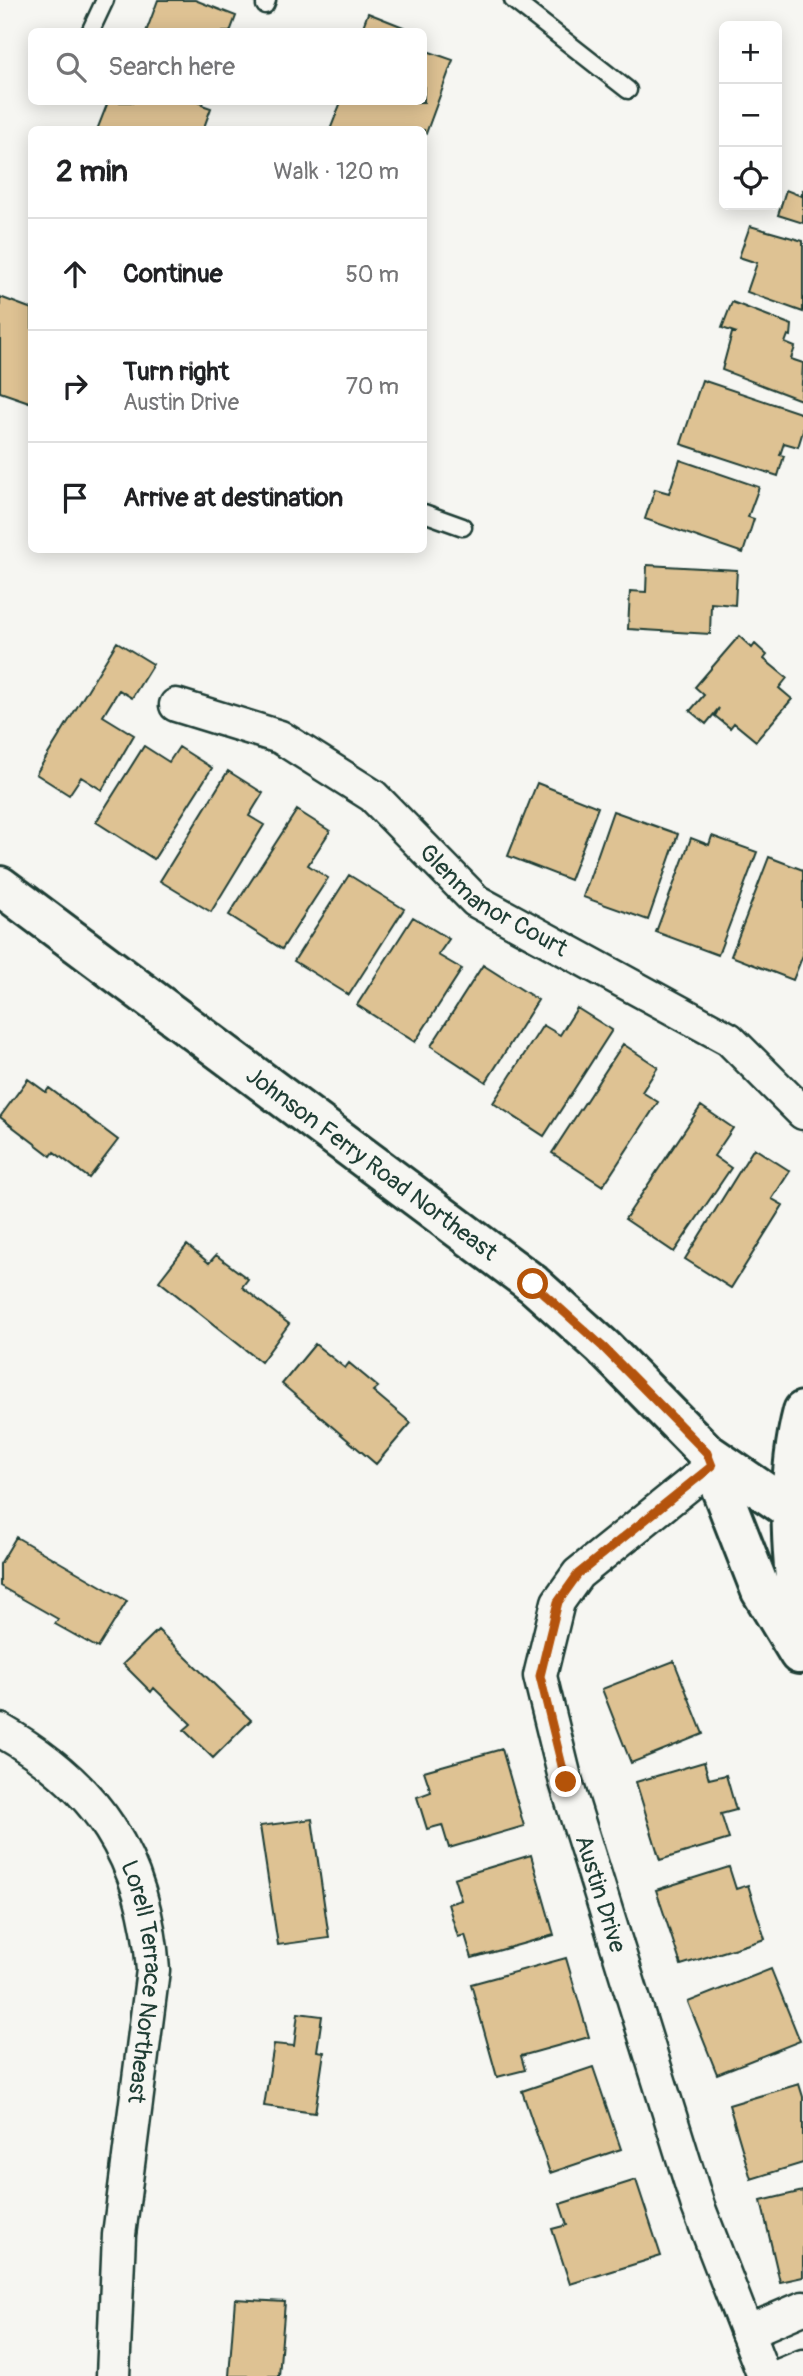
<!DOCTYPE html>
<html lang="en">
<head>
<meta charset="utf-8">
<style>
  :root { --surface:#fff; --page:#f2f2f2; --text:#202124; --muted:#757577; --line:#e0e0e0 }
  body { margin:0; font-family:Pangolin,sans-serif; background:var(--page); color:var(--text) }
  .controls { position:absolute; right:21px; top:21px; display:grid; overflow:hidden; border-radius:10px; box-shadow:0 4px 18px #0003 }
  .controls button { width:63px; height:63px; display:grid; place-items:center; padding:0; border:0; border-bottom:2px solid var(--line); background:var(--surface); color:var(--text); font:35px sans-serif }
  .stop { position:absolute; width:21px; height:21px; margin:-16px; border:5px solid #b45309; border-radius:50%; background:#fff }
  .stop.end { background:#b45309; border-color:#fff; box-shadow:0 2px 7px #0008 }
  .list { margin:0; padding:0; list-style:none }
  h2 { display:flex; justify-content:space-between; align-items:center; height:91px; margin:0; padding:0 28px; font-size:30px }
  h2 small { font-size:23px; font-weight:400; color:var(--muted) }
  .list li { display:grid; grid-template-columns:46px 1fr auto; gap:21px; align-items:center; box-sizing:border-box; height:112px; padding:0 28px; border-top:2px solid var(--line) }
  .list b { display:block; font-size:26px; white-space:nowrap }
  .list p { margin:0; font-size:23px; white-space:nowrap; color:var(--muted) }
  .list em { font-size:23px; font-style:normal; color:var(--muted) }
  .icon { flex:none; width:38px; height:38px; fill:none; stroke:currentColor; stroke-width:2; stroke-linecap:round; stroke-linejoin:round }
  .map { position:relative; flex:none; width:803px; height:2376px; overflow:hidden }
  .search { position:absolute; background:var(--surface); box-shadow:0 4px 18px #0003; left:28px; top:28px; width:399px; height:77px; display:flex; align-items:center; gap:18px; box-sizing:border-box; padding:0 24px; border-radius:10px; color:var(--muted); font-size:26px }
  .panel { position:absolute; background:var(--surface); box-shadow:0 4px 18px #0003; left:28px; top:126px; width:399px; height:427px; border-radius:10px }
  .map>svg:first-child { display:block }
  .building { fill:#dec293; stroke:#1f3d34; stroke-width:2 }
  .lines { fill:none; stroke-linecap:round; stroke-linejoin:round }
  .lane-casing { stroke:#1f3d34; stroke-width:21 }
  .street-casing { stroke:#1f3d34; stroke-width:37 }
  .secondary-casing { stroke:#1f3d34; stroke-width:44 }
  .lane { stroke:#f6f6f2; stroke-width:16 }
  .street { stroke:#f6f6f2; stroke-width:32 }
  .secondary { stroke:#f6f6f2; stroke-width:38 }
  .route { stroke:#b45309; stroke-width:9 }
  .labels { text-anchor:middle; dominant-baseline:central; stroke-width:7; stroke-linejoin:round; paint-order:stroke }
  .street-label { font-size:24px; fill:#1f3d34; stroke:#f6f6f2 }
</style>
</head>
<body>
<div class="map">
<svg width="803" height="2376" viewBox="0 0 803 2376">
  <rect width="100%" height="100%" fill="#f6f6f2"/>
  <filter id="ink" filterUnits="userSpaceOnUse"><feTurbulence type="fractalNoise" baseFrequency=".0143" numOctaves="2"/><feDisplacementMap in="SourceGraphic" scale="14" xChannelSelector="R" yChannelSelector="G"/><feConvolveMatrix kernelMatrix="1 2 1 2 8 2 1 2 1" color-interpolation-filters="sRGB"/></filter>
  <g filter="url(#ink)">
    <!-- building -->
    <path class="building" d="M158 0H195L236 16 230 32H146Z
      M368 13 416 32H361Z
      M424 50 453 60 424 139V130H330L341 102H424Z
      M108 102H203L202 105 211 108 203 130H97Z
      M803 189V223L778 215 786 190 801 196Z
      M750 226 803 241V312L747 292 757 263 739 257Z
      M0 297 32 309V403L0 392Z
      M732 302 792 325 791 336 788 335 785 343 795 347 791 359 803 363 801 400 722 370 732 333H737L722 328Z
      M702 380 803 414V431L798 447 784 443 780 455 784 456 778 476 681 444Z
      M680 460 759 487 748 517 754 519 743 553 645 519 655 489 669 493Z
      M647 565 737 570 735 605 711 603 710 634 628 629 630 591 646 592Z
      M739 636 752 648 755 644 767 655 764 659 787 678 779 688 792 699 756 741 734 723 730 728 715 716 719 708 706 724 690 711 704 695 695 687Z
      M117 642 153 664 132 698 119 690 103 716 134 735 102 790 81 777 69 795 36 774Z
      M144 746 169 762 179 747 212 768 154 859 96 822Z
      M228 771 263 793 249 816 264 825 211 912 160 881Z
      M537 783 598 807 570 880 508 856Z
      M297 810 330 831 308 865 328 878 282 949 229 915Z
      M613 811 678 834 648 920 583 897Z
      M712 836 757 852 718 955 656 932 691 838 709 845Z
      M769 857 803 870V955L793 980 731 956Z
      M349 875 404 909 349 995 294 961Z
      M413 917 449 939 438 955 462 969 415 1042 357 1005Z
      M483 965 538 1000 486 1082 431 1046Z
      M577 1008 612 1030 544 1136 493 1103 543 1025 560 1035Z
      M623 1044 658 1067 642 1092 658 1102 603 1186 552 1153Z
      M28 1079 46 1092 49 1088 118 1140 89 1178 54 1152 51 1156 0 1117Z
      M701 1106 733 1128 714 1156 731 1168 674 1252 625 1219Z
      M754 1148 790 1171 772 1199 783 1205 731 1288 685 1259Z
      M187 1245 209 1263 216 1255 248 1279 242 1287 289 1324 261 1362 159 1281Z
      M315 1344 345 1368 349 1363 378 1387 373 1391 411 1423 376 1464 282 1384Z
      M16 1537 127 1601 98 1648 55 1624 58 1619 0 1586V1564Z
      M158 1630 251 1720 213 1758 184 1730 191 1724 154 1688 151 1692 123 1664Z
      M674 1661 703 1734 631 1763 602 1689Z
      M502 1749 524 1826 449 1848 442 1825 427 1829 417 1797 431 1792 424 1771Z
      M704 1762 709 1779 726 1775 736 1810 721 1814 729 1839 660 1860 636 1782Z
      M312 1819 329 1938 278 1945 260 1826Z
      M531 1855 554 1935 472 1958 465 1935 458 1937 448 1904 461 1900 454 1878Z
      M729 1867 736 1889 748 1885 765 1939 681 1965 656 1890Z
      M566 1958 589 2037 521 2056 525 2070 497 2077 471 1984Z
      M771 1969 800 2041 717 2074 688 2002Z
      M298 2013 322 2016 317 2051 324 2052 315 2113 264 2106 274 2044 294 2046Z
      M593 2067 621 2149 550 2173 522 2091Z
      M799 2084 803 2097V2163L751 2179 729 2105Z
      M636 2180 661 2256 570 2284 552 2229 567 2225 560 2204Z
      M803 2191V2277L780 2282 761 2201Z
      M235 2299 285 2302 279 2376H229Z"/>
    <g class="lines">
      <!-- lane casing -->
      <g class="lane-casing">
        <path id="lane" d="M513 0 628 90
          M265 5 267 0
          M90 32 105 0
          M424 513 463 527"/>
      </g>
      <!-- street casing -->
      <g class="street-casing">
        <g id="street">
          <path id="s1" d="M176 705 280 737 373 796 476 901 729 1039 803 1113"/>
          <path id="s2" d="M712 1466 578 1574 558 1602 540 1676 566 1782 698 2206 764 2376"/>
          <path id="s3" d="M0 1730C98 1786 145 1857 153 1970L119 2235 113 2376"/>
          <path d="M747 2332 803 2308"/>
          <path d="M779 2376 803 2366"/>
        </g>
      </g>
      <!-- secondary casing -->
      <g class="secondary-casing">
        <g id="secondary">
          <path id="s4" d="M0 886 533 1284 603 1347 707 1453 792 1511"/>
          <path d="M803 1411C784 1483 792 1569 803 1643"/>
          <path d="M707 1453 761 1591 799 1654"/>
        </g>
      </g>
      <!-- lane -->
      <use href="#lane" class="lane"/>
      <!-- street -->
      <use href="#street" class="street"/>
      <!-- secondary -->
      <use href="#secondary" class="secondary"/>
    </g>
  </g>
  <g class="lines" filter="url(#ink)">
    <!-- route -->
    <path class="route" d="M533 1284 603 1347 707 1453 712 1466 578 1574 558 1602 540 1676 566 1782"/>
  </g>
  <g class="labels">
    <!-- street labels -->
    <g class="street-label">
      <text stroke="none"><textPath href="#s1" startOffset="380">Glenmanor Court</textPath></text>
      <text stroke="none"><textPath href="#s4" startOffset="464">Johnson Ferry Road Northeast</textPath></text>
      <text stroke="none"><textPath href="#s2" startOffset="509">Austin Drive</textPath></text>
      <text stroke="none"><textPath href="#s3" startOffset="310">Lorell Terrace Northeast</textPath></text>
    </g>
  </g>
</svg>
<div class="controls">
<button>+</button>
<button>−</button>
<button><svg class="icon" aria-label="locate" viewBox="0 0 24 24"><circle cx="12" cy="12" r="6"/><path d="M12 2v4M12 18v4M2 12h4M18 12h4"/></svg></button>
</div>
<div class="stop" style="left:533px;top:1284px"></div>
<div class="stop end" style="left:566px;top:1782px"></div>
<div class="search"><svg class="icon" aria-label="search" viewBox="0 0 24 24"><circle cx="10" cy="10" r="6"/><path d="M15 15l6 6"/></svg>Search here</div>
<section class="panel">
<h2>2 min<small>Walk · 120 m</small></h2>
<ul class="list">
<li><svg class="icon" aria-label="ahead" viewBox="0 0 24 24"><path d="M12 20V5M6 11l6-6 6 6"/></svg><div><b>Continue</b></div><em>50 m</em></li>
<li><svg class="icon" aria-label="right" viewBox="0 0 24 24"><path d="M7 20v-9h11M14 6l5 5-5 5"/></svg><div><b>Turn right</b><p>Austin Drive</p></div><em>70 m</em></li>
<li><svg class="icon" aria-label="arrive" viewBox="0 0 24 24"><path d="M6 21V4h12l-3 4 3 4H6"/></svg><div><b>Arrive at destination</b></div></li>
</ul>
</section>
</div>
</body>
</html>
